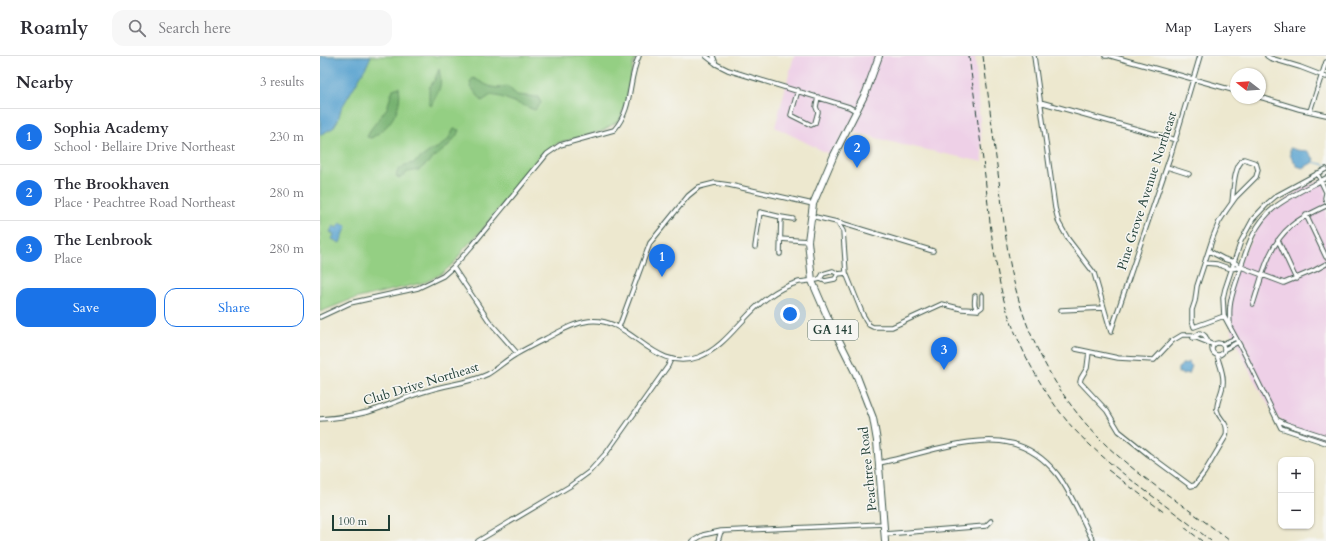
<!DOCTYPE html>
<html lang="en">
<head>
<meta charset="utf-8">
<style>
  :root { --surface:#fff; --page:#f7f7f7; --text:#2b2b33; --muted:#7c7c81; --line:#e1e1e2; --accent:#1a73e8 }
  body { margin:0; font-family:Cardo,serif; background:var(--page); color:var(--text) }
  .controls { position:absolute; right:12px; bottom:12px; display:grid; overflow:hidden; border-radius:8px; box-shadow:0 1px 3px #0004 }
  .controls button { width:36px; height:36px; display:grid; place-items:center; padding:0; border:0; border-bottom:1px solid var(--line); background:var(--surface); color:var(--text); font:20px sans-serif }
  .compass { position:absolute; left:910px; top:12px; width:36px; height:36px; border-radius:50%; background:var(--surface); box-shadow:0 1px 3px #0004; rotate:287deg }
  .scale { position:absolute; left:12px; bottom:10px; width:58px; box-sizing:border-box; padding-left:4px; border:2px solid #1f3d34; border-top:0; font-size:11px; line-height:14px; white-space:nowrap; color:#1f3d34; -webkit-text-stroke:3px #f6f6f2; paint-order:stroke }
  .you { position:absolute; left:470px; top:258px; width:14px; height:14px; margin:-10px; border:3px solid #fff; border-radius:50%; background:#1a73e8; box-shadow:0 0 0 6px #1a73e833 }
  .badge { display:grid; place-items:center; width:26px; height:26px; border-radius:50%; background:var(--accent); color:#fff; font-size:13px; font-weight:700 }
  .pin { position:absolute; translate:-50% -33px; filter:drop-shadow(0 1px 2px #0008) }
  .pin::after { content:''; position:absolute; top:21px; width:14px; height:12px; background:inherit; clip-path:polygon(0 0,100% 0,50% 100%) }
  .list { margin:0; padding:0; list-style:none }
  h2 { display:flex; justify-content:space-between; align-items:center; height:52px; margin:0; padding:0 16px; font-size:17px }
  h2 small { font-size:13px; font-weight:400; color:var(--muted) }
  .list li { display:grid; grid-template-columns:26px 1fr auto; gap:12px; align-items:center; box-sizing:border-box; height:56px; padding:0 16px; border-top:1px solid var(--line) }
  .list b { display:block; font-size:15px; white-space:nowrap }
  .list p { margin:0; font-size:13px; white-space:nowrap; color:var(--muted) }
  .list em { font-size:13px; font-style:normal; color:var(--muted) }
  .actions { display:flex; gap:8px; padding:12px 16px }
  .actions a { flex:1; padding:9px 0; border:1px solid var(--accent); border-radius:12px; text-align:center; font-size:14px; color:var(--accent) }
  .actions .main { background:var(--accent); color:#fff }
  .icon { flex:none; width:22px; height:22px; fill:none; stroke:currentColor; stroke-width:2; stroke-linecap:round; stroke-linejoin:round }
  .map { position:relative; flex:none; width:1006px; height:485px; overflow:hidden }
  header { display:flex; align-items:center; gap:24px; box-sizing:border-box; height:56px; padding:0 20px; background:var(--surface); border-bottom:1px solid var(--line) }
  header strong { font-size:19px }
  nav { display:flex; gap:22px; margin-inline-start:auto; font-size:14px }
  .search { width:280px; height:36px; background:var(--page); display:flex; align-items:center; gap:10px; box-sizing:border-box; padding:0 14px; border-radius:12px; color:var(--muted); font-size:15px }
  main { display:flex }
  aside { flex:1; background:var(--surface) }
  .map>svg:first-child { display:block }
  .built { fill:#eed0e7 }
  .green { fill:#94cf83; stroke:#5a865c }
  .forest { fill:#77b271; stroke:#4b7852 }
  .water { fill:#58a2cf; stroke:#3c7082 }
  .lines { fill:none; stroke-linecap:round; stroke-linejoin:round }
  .stream { stroke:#58a2cf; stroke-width:1 }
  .minor-casing { stroke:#3e574b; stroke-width:5.5 }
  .trunk-casing { stroke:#3e574b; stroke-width:8 }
  .minor { stroke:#fff; stroke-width:3.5 }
  .trunk { stroke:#fff; stroke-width:6 }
  .rail { stroke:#1f3d34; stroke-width:1; stroke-dasharray:6 3; stroke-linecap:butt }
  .labels { text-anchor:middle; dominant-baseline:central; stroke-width:3; stroke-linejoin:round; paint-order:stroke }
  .shield { fill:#f6f6f2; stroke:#60746d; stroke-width:1 }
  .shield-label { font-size:12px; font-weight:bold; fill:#1f3d34 }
  .street-label { font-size:13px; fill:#1f3d34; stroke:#f6f6f2 }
</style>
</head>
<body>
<header>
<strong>Roamly</strong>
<div class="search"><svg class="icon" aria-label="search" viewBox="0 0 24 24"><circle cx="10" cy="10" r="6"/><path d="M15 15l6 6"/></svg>Search here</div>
<nav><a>Map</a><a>Layers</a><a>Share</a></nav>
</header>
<main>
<aside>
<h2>Nearby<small>3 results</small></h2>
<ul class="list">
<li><span class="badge">1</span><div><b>Sophia Academy</b><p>School · Bellaire Drive Northeast</p></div><em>230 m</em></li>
<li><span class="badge">2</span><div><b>The Brookhaven</b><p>Place · Peachtree Road Northeast</p></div><em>280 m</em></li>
<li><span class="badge">3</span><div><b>The Lenbrook</b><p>Place</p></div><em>280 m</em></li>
</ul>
<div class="actions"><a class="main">Save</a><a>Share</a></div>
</aside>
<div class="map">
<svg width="1006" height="485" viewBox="0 0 1006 485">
  <rect width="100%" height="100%" fill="#f6f6f2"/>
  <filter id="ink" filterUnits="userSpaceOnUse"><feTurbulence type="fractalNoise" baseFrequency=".025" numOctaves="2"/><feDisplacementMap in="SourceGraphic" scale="8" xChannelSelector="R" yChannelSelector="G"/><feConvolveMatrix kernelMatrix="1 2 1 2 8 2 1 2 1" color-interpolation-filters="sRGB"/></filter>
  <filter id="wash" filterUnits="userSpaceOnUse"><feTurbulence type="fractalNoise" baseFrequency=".012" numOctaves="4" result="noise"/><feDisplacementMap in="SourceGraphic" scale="16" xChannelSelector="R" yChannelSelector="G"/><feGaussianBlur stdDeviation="0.9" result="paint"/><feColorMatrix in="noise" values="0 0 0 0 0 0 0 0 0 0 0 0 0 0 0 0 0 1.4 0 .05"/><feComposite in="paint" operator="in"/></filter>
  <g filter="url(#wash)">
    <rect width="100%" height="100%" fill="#ede8cf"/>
    <!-- built -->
    <path class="built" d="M474 0H655L663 106 579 88 527 74 511 99 455 71Z
      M1006 122V385L983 380 969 373 955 359 938 332 913 280 909 256V242L913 219 942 162 981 132Z"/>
    <!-- green -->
    <path class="green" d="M0 0H317L313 8 307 41 300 64 282 75 238 87 219 101 162 174 143 194 136 205 123 217 106 226 30 244 0 256Z"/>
    <!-- forest -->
    <path class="forest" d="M119 13C123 32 119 33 111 50L109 48V32L115 23Z
      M153 22C167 28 171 35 187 30L197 39 218 41 221 47 215 54 181 41 171 39 162 45 151 31 150 26Z
      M79 31C83 53 69 73 51 82L47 81 51 73 67 52 73 33Z
      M134 73 139 74 137 79 127 91 99 114 88 116 79 122 76 120 78 114 85 109 94 107 110 95 119 91 127 85Z"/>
    <!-- water -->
    <path class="water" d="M0 0H51L47 9 21 53 18 64 13 72 0 79Z
      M970 92C973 92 975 94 977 94 988 96 986 91 994 103L992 107 983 112 977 110 970 99Z
      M20 167 27 170 20 187 12 183 14 179 10 176 13 170 17 172Z
      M868 306 872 310 869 318 865 317 862 319 861 317H858V312L861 310 862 308H865Z"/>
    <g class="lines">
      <!-- stream -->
      <path class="stream" d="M993 106 1006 109"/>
    </g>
  </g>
  <g filter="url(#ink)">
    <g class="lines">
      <!-- minor casing -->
      <g class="minor-casing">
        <path id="minor" d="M386 0 395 7
          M393 0 396 8 408 14 529 51 536 55
          M714 0 735 152 739 167 748 183 774 217 791 276
          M785 0H788
          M791 0 916 35
          M947 0 950 2 980 11 1006 21
          M478 34 471 59 491 69 495 67 498 56 496 51 498 41
          M940 41 979 53 1006 59
          M720 46 856 84
          M990 55 1006 6
          M847 111 869 118
          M1006 113 956 140 949 146 933 163 921 185 905 233 903 242 904 260 923 295 961 372 1006 387
          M997 117 1006 136
          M1006 137 1005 142 1006 145
          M986 159 1006 201
          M491 160 521 167 613 195
          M517 166 523 175 526 217 543 259 549 269 553 271H572L622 248 642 253 658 254 662 251V239
          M460 183 488 185
          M958 184 976 223
          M435 191 440 156 461 161
          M889 195 904 203 914 206 921 211 964 227 995 214 1006 208
          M460 198 461 161 473 163
          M885 207 897 208 911 213 921 211
          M133 211 169 265 197 297
          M500 223 505 225 515 223 518 218
          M655 240C655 245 653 250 658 254
          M933 248C942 221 948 189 971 170 981 161 994 156 1006 150
          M741 254 783 252
          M904 260 874 271 872 265V254L875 245 877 230 893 181 899 166 906 155 916 141 936 121 938 114 936 107 924 103C913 111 914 133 912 146
          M0 261 30 247 98 232 123 220 133 211 151 191 227 98 240 89 294 74C314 51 307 25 319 0
          M299 271 330 187 368 140 379 131 395 127 409 129 493 148
          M910 271C910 264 909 257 910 250 911 240 915 230 918 220 926 195 933 168 955 151 971 139 989 131 1006 122
          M791 275 851 98 880 0
          M873 282 880 277C886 279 886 281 888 287
          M892 293a6 6 0 1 1 12 0a6 6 0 1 1-12 0Z
          M902 288 916 282
          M756 293 798 302 834 304 852 285 862 279H872L874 281 894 289
          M905 293 918 286
          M769 296 767 312 761 322 760 326 787 355 799 375 829 399 871 430 875 429 884 417 906 380C909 364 899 365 897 354 896 345 903 336 903 327 904 317 899 308 897 299
          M0 363C16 362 32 360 48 356 69 350 89 339 110 334 129 328 150 327 168 318 178 312 186 304 195 299 205 293 215 288 225 283 239 276 253 267 269 265 312 260 332 318 379 301 406 291 423 259 447 242 456 235 468 229 479 226 486 225 493 225 500 223L503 218 513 215 518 218 526 217
          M958 364 966 368 1006 381
          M559 407C577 403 596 398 615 393 662 382 702 375 737 418 752 438 762 463 773 485
          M565 478 666 470 671 465
          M158 485 250 430 269 416 287 396 348 310 351 303
          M373 485 383 479 401 475 564 468
          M398 485 401 475"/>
      </g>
      <!-- trunk casing -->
      <g class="trunk-casing">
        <path id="trunk" d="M559 0 546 36 514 99 493 148 488 185 492 225 508 262 536 318 553 362 557 385 565 485"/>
      </g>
      <!-- minor -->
      <use href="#minor" class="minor"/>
      <!-- trunk -->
      <use href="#trunk" class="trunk"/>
      <!-- rail -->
      <path class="rail" d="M649 0C654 40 660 80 665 120 669 159 673 199 682 237 693 282 722 337 753 372 794 416 845 447 891 485
        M663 0C669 44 674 88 680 132 684 166 687 201 696 234 711 291 741 345 784 387 822 424 869 452 910 485
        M788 414 845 457
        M864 471 882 485"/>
    </g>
  </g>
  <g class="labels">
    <!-- shield labels -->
    <rect class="shield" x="488" y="264" width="50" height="20" rx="3"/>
    <g class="shield-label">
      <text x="513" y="274">GA 141</text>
    </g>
    <!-- street labels -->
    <g class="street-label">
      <text transform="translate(827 135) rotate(-72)">Pine Grove Avenue Northeast</text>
      <text transform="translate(101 328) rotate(-17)">Club Drive Northeast</text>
      <text transform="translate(548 413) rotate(-96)">Peachtree Road</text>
    </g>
  </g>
</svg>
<div class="controls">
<button>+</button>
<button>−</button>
</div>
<svg class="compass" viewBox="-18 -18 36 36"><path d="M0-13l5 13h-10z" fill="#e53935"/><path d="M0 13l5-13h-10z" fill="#7c7c81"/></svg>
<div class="scale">100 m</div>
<div class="you"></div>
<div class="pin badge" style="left:342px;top:221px">1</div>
<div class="pin badge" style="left:537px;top:112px">2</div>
<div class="pin badge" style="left:624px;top:314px">3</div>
</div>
</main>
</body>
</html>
